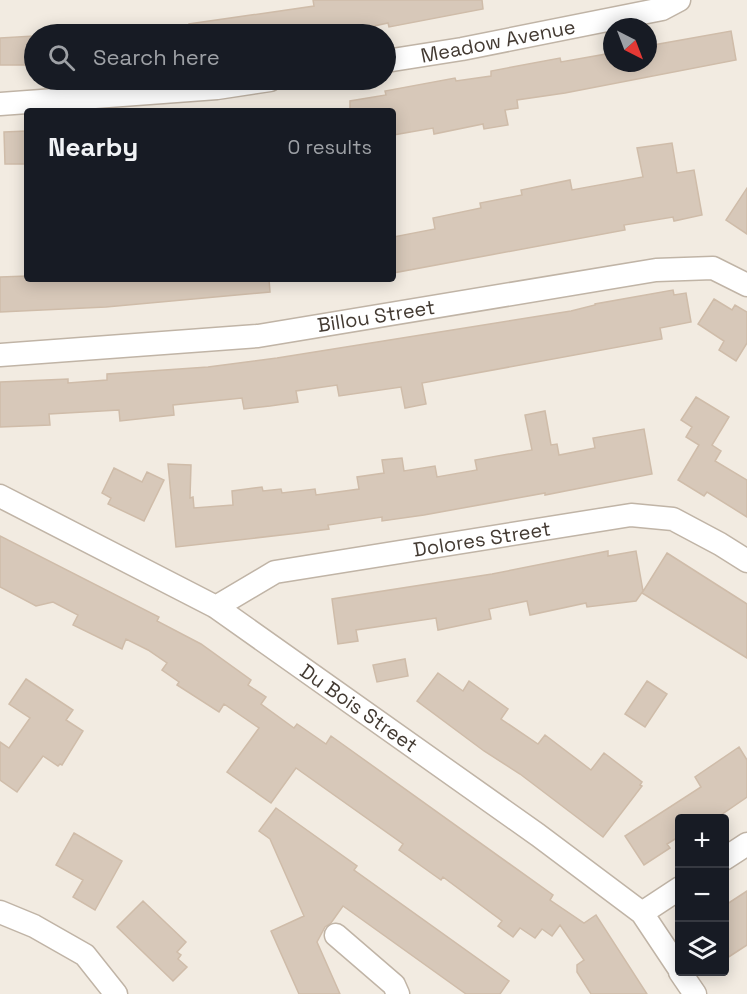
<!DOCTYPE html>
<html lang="en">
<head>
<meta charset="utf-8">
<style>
  :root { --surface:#171b24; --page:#20242c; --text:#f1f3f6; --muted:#9ea1a6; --line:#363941 }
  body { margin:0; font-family:"Space Grotesk",sans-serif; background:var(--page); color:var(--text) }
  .controls { position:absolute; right:18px; bottom:18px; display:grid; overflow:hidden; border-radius:6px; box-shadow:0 3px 15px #0003 }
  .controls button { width:54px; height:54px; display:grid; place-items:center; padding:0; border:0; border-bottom:2px solid var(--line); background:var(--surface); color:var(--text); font:30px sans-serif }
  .compass { position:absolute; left:603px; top:18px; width:54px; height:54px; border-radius:50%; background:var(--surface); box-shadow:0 3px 15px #0003; rotate:138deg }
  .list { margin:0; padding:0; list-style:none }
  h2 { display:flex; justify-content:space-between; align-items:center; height:78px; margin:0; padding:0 24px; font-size:26px }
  h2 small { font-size:20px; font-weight:400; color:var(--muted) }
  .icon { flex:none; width:33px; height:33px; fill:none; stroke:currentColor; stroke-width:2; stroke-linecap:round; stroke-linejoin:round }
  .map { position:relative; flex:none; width:747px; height:994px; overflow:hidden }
  .search { position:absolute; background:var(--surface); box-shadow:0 3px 15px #0003; left:24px; top:24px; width:372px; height:66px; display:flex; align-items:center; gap:15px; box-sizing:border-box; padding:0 21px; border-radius:33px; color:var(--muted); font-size:22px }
  .panel { position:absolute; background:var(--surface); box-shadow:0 3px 15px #0003; left:24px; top:108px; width:372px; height:174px; border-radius:6px }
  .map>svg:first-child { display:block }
  .building { fill:#d7c8b9; stroke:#cfbca9; stroke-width:1.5 }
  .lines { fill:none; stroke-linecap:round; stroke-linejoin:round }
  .minor-casing { stroke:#c0b4a6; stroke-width:25 }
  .minor { stroke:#fff; stroke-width:22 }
  .labels { text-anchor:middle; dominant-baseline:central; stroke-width:4.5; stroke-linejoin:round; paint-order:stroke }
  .street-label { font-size:20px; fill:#433a32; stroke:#fff }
</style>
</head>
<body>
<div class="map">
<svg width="747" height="994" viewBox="0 0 747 994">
  <rect width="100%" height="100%" fill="#f2ebe1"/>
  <!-- building -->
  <path class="building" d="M313 0H482L483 9 389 27 388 23 347 32V34H190L189 24 314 6Z
    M731 31 736 60 565 93 517 100 518 108 505 110 508 125 484 129 483 124 434 134 433 128 393 135V111H350V101L386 95 385 91 455 78 456 81 491 76V71L560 58 561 62 612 53V63H648V46Z
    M34 36V65H0V38Z
    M27 131V164H5L4 132Z
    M672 143 677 173 694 170 702 215 674 221 673 217 624 225 625 230 393 273V237L435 229 433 218 481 208 480 203 522 195 521 190 570 180 572 190 643 177 637 148Z
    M747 188V234L726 220Z
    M27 276V279H269L270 292 106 307 0 312V277Z
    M673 290 674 295 686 293 691 322 660 328 662 339 422 383 426 404 405 408 401 387 339 396 337 385 296 391 298 402 270 406 244 409 242 398 173 405 174 415 120 421 119 410 49 414 50 425 0 427V382L68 379V383L107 380V374L208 367 277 358 571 311 595 305V304Z
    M714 299 732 310 735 305 747 312V343L736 361 719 350 724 341 698 324Z
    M696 397 729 417 712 445 721 451 715 461 747 480V517L707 492 704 496 678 480 699 445 686 437 692 427 681 420Z
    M545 411 551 445 557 444 559 455 595 448 593 438 644 429 652 474 545 495V493L424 515 382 521V517L328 525 329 529 299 533 176 547 168 464 191 465 190 498 193 497 194 508 233 505 232 491 262 487 263 491 281 489 282 493 315 489 316 495 359 489 357 477 384 473 382 460 402 458 404 471 435 466 437 477 477 470 475 460 532 450 525 415Z
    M114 468 142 482 147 472 164 480 144 521 108 504 111 498 102 493Z
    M0 536 159 617 157 621 201 644 251 680 248 685 266 697 261 704 294 728 297 724 326 744 331 736 553 895 550 900 584 923 596 915 647 994H591L577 972V965L584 960 560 925 552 936 542 929 535 938 520 928 513 937 498 926 502 921 443 877 441 880 399 850 403 844 296 768 271 803 227 772 259 728 224 704 219 712 177 685 179 682 162 670 167 663 148 650 126 639 122 649 73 625 78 615 53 602 36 606 0 587Z
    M608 551V556L636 551 643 591 636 601 587 607 586 603 530 615 527 601 489 609 491 619 438 630 436 618 356 630 358 641 338 644 332 599 492 574Z
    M667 553 747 604V658L642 593Z
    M405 659 408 676 377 682 373 665Z
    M438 673 463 691 469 681 508 709 501 719 538 744 545 735 591 770 604 753 642 782 640 785 642 786 603 837 520 774 484 751 417 701Z
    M26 679 73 710 66 720 83 731 62 765 60 764 58 766 43 756 17 792 0 780V742L9 748 30 718 9 704Z
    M647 681 667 694 645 727 625 714Z
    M739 747 747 760V797L715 819H680V836L667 844 670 848 644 865 625 836 701 787 695 777Z
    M276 808 357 866 354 870 509 981 500 994H466L343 906 331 923 325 927 317 942 340 994H299L271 931 304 916 270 839 259 831Z
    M74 833 122 861 95 910 73 897 83 880 56 865Z
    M747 891V945L724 960V906Z
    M143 901 186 942 177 952 181 955 178 959 187 967 173 981 117 927Z"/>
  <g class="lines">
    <!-- minor casing -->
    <g class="minor-casing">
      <path id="minor" d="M386 61 462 49 662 9 679 0
        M0 104 217 88 270 80
        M0 355 258 336 656 270 713 268 747 285
        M0 496 216 607 538 835 642 913 680 970
        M216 607 275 572 631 515 673 519 720 544 747 561
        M724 859 747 844
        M0 912 34 926 85 955 116 994
        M642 913 680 888
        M336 935 394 985 398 994
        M680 972 695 994"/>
    </g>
    <!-- minor -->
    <use href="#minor" class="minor"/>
  </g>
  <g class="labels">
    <!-- street labels -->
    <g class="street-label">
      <text transform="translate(498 41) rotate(-11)">Meadow Avenue</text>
      <text transform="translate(376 316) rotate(-9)">Billou Street</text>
      <text transform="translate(482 539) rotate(-9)">Dolores Street</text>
      <text transform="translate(359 708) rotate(35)">Du Bois Street</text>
    </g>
  </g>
</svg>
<div class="controls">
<button>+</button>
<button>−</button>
<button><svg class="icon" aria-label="layers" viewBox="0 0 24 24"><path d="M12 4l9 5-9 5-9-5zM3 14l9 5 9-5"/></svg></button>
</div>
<svg class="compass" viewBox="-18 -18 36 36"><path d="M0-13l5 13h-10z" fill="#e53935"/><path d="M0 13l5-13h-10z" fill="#9ea1a6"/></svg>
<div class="search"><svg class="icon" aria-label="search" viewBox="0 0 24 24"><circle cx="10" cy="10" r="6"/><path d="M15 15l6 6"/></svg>Search here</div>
<section class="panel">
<h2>Nearby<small>0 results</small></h2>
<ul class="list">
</ul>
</section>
</div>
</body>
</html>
